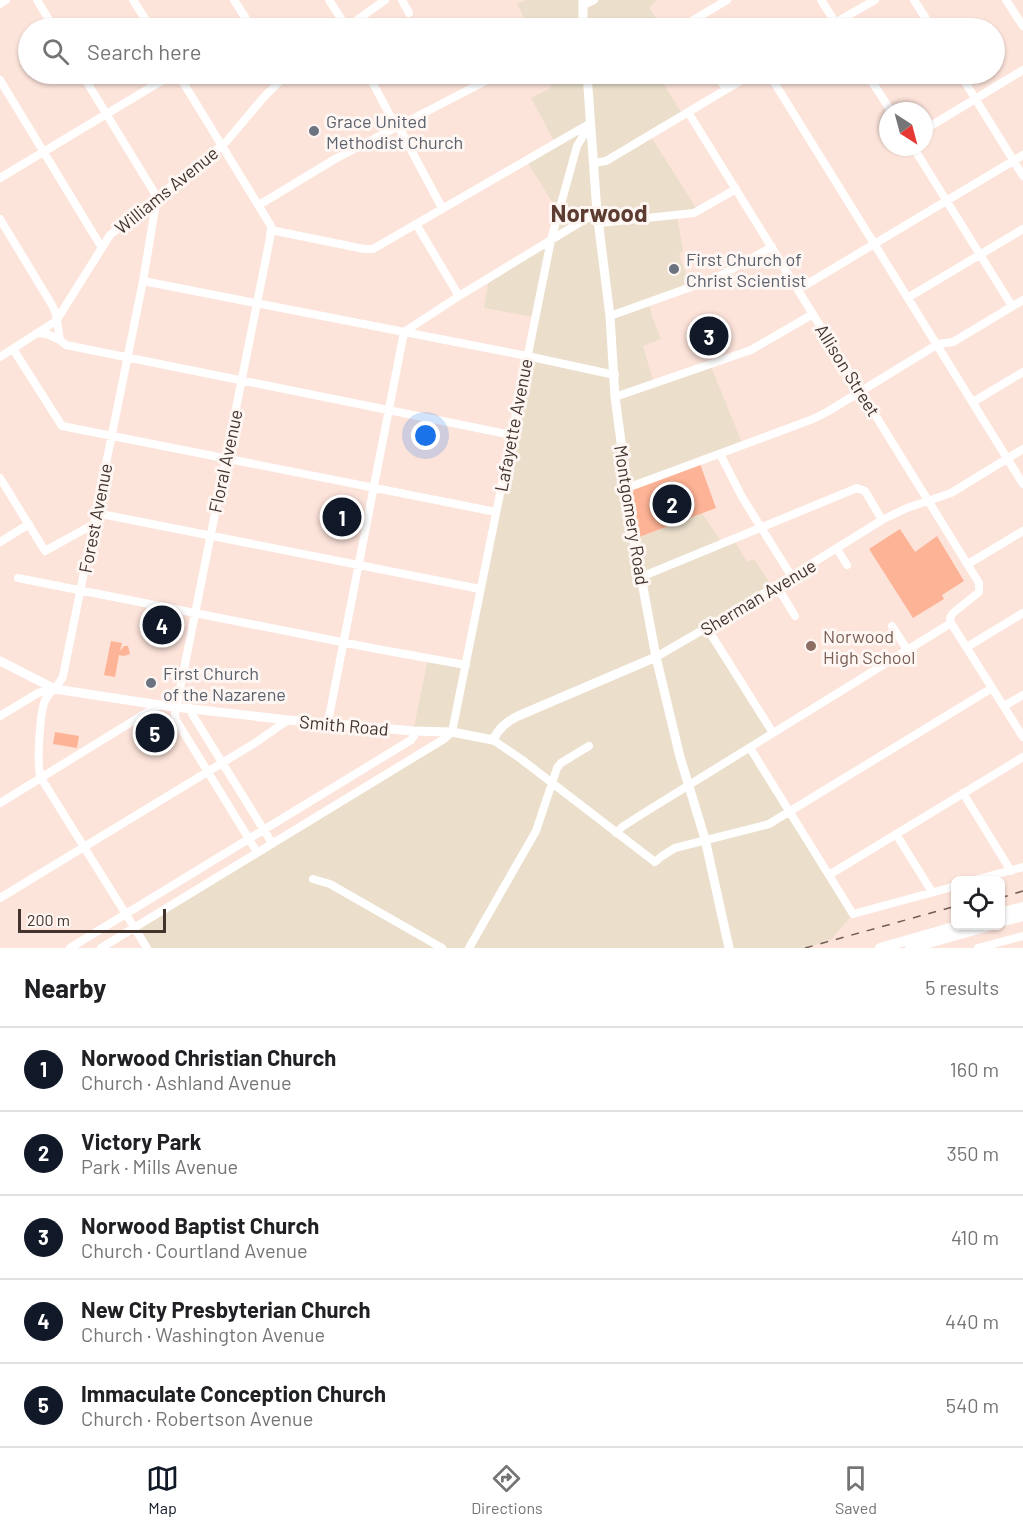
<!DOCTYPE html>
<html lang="en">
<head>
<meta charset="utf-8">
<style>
  :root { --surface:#fff; --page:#f6f6f6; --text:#202124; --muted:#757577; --line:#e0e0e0; --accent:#111827 }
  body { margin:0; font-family:Barlow,sans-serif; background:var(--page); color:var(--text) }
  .controls { position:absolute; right:18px; bottom:18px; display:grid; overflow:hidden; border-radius:9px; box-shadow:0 2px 4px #0004 }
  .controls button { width:54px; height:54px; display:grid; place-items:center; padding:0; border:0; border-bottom:2px solid var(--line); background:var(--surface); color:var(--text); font:30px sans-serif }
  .compass { position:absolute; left:879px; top:102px; width:54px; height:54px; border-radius:50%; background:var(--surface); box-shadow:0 2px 4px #0004; rotate:144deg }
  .scale { position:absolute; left:18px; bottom:15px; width:148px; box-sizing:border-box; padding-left:6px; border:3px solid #43332d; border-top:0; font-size:16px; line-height:21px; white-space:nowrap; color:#43332d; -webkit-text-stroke:4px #fef6f2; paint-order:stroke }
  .you { position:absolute; left:426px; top:436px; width:21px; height:21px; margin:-15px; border:4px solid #fff; border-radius:50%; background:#1a73e8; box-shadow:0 0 0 9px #1a73e833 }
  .badge { display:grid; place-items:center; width:39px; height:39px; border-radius:50%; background:var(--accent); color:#fff; font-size:20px; font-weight:700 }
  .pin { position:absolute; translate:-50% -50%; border:3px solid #fff; box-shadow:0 2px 6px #0006 }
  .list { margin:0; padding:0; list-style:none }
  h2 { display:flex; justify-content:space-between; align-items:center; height:78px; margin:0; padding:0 24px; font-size:26px }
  h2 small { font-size:20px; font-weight:400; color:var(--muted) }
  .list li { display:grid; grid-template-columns:39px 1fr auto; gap:18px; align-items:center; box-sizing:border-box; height:84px; padding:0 24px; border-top:2px solid var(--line) }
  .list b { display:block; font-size:22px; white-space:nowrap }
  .list p { margin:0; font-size:20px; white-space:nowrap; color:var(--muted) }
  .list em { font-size:20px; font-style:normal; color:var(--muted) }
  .icon { flex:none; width:33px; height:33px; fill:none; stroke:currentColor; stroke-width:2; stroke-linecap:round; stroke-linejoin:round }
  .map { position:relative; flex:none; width:1023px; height:948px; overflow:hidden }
  .search { position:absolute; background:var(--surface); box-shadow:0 2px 4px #0004; left:18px; right:18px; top:18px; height:66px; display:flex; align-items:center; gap:15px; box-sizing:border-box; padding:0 21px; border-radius:33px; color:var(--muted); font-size:22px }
  .sheet { height:498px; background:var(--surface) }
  nav { display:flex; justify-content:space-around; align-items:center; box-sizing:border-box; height:84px; border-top:2px solid var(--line); background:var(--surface); font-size:16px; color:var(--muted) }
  nav a { display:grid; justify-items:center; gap:3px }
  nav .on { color:var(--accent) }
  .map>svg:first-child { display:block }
  .commercial { fill:#ebdfcb }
  .green { fill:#fdb395 }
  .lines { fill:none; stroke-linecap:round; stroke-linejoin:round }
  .minor { stroke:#fff; stroke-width:8 }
  .major { stroke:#fff; stroke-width:9 }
  .highway { stroke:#fff; stroke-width:10 }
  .rail { stroke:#715e58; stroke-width:1.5; stroke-dasharray:8 8; stroke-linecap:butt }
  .worship-dot { fill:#6b7280; stroke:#fef6f2; stroke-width:2 }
  .education-dot { fill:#8d6e63; stroke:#fef6f2; stroke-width:2 }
  .labels { text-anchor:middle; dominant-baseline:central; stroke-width:6; stroke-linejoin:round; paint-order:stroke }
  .worship-label { font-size:18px; fill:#5b616d; stroke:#fef6f2; text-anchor:start }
  .street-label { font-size:18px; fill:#43332d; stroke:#fef6f2 }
  .education-label { font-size:18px; fill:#785e54; stroke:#fef6f2; text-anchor:start }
  .district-label { font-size:24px; font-weight:bold; fill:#5d3d31; stroke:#fef6f2 }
</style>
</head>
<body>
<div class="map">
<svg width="1023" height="948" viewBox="0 0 1023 948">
  <rect width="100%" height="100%" fill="#fde4db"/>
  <!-- commercial -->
  <path class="commercial" d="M526 0H657L649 7 662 28H529L517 4Z
    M553 74H666L669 78 663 83 683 115 650 135 698 211 677 215 683 251 679 255 691 286 649 301 651 313 661 339 643 346 654 384 710 364 743 445 627 488 635 539 702 513 722 543 733 539 747 562 754 559 773 588 707 628 773 733 750 748 853 914 831 940 805 948H147L134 928 451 733 413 731 428 659 465 665 534 317 484 308 489 278 551 240 559 213 526 160 555 143 531 98 551 88 550 85 557 81Z"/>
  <!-- green -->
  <path class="green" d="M699 461 716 508 634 539 627 488Z
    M900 529 915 552 937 536 964 581 942 595 944 599 913 618 869 549Z
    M111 641 122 643 120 651 124 646H128L130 654 124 656 119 655 115 677 104 675Z
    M55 732 79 736 77 748 53 744Z"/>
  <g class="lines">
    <!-- minor -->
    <path class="minor" d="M37 0 54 28
      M133 0 151 28
      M234 0 252 28
      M329 0 347 28
      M402 0 409 13
      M821 0 839 28
      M914 0 932 28
      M1006 0 1023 26
      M0 4 6 0
      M583 5 594 0
      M346 28 385 0
      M680 28 727 0
      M826 28 875 0
      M82 74 157 197 143 281 63 676C59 687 48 692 44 703 40 717 36 765 41 778L147 948
      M178 74 271 226 270 238 175 714 176 720 257 852
      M368 74 394 123 401 131 442 208
      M716 74 726 89
      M769 74 1023 484
      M867 74 891 111
      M960 74 1023 176
      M0 80 102 248
      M588 82 604 74
      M688 112 979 583V592L953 613 950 618 951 623
      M924 130 1023 70
      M913 147 1012 306
      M594 163 606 161 752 74
      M0 178 173 74
      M259 205 335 159 499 74
      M0 219 52 305 56 314 60 340 66 345 512 435
      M599 223 694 213 736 189
      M416 224 459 296
      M271 230 364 249H373L589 124
      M143 281 527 356 615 375
      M799 289 1023 155
      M909 297 1023 229
      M610 316 716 278 772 247
      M37 333 47 334 60 340
      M13 349 62 426 496 512
      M0 357 56 321 110 235 226 142 263 98 287 74
      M615 397 751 350 813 314
      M973 402 1023 372
      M720 454 742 497 792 577
      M0 478 45 551 94 524
      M627 488 813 419 827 412 938 344 953 342 1023 300
      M96 513 480 589
      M0 542 29 524
      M837 549 847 565
      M968 564 1023 531
      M641 577 857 488 865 491 882 520
      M18 578 377 649 466 665
      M777 586 795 616
      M951 623 1023 737
      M892 626 908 651
      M707 628 773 733
      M967 647 1023 613
      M656 657 732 613 882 520 907 508 951 493 1023 449
      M1004 706 1023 695
      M193 709 192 714 272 843
      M0 716 38 693 54 689
      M328 722 404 332 459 296 597 212
      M493 740 521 759 655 862 662 856 675 848 769 824 992 688
      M750 748 853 914 956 886
      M963 793 1011 871
      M0 803 159 705
      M616 833 622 827 647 811 951 623
      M896 834 932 892
      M829 875 1023 757
      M313 879 330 884 442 948
      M975 880 1023 867
      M0 898 255 743 288 720
      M70 948 411 740 417 731
      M101 948 444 739 452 732 551 240 577 146 591 123
      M469 948 536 831 557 768 561 763 589 746
      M978 948 1023 936"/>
    <!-- major -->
    <path class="major" d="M583 0V28
      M587 74 597 212 610 316 615 397 634 539 656 657 680 757 705 839 729 948
      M0 661 55 689 166 706 288 720 413 731 452 732 493 740C499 728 506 722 518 716L656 657"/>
    <!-- highway -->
    <path class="highway" d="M1000 913 1023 907
      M1000 922 1023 916
      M880 948 957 926
      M910 948 989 926"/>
    <!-- rail -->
    <path class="rail" d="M1000 898 1023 891
      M805 948 956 906"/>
  </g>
  <!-- markers -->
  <g class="worship-dot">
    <circle cx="314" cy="131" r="6"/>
    <circle cx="674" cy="269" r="6"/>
    <circle cx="151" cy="683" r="6"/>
  </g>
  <circle class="education-dot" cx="811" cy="646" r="6"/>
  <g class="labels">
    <!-- worship labels -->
    <g class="worship-label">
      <text x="326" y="121">Grace United<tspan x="326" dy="21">Methodist Church</tspan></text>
      <text x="686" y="259">First Church of<tspan x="686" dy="21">Christ Scientist</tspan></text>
      <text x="163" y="673">First Church<tspan x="163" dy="21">of the Nazarene</tspan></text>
    </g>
    <!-- street labels -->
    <g class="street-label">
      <text transform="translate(166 190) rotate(-39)">Williams Avenue</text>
      <text transform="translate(848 370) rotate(58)">Allison Street</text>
      <text transform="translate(513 425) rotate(-79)">Lafayette Avenue</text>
      <text transform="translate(225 461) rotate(-78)">Floral Avenue</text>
      <text transform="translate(632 515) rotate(81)">Montgomery Road</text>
      <text transform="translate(95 518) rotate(-79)">Forest Avenue</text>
      <text transform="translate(758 597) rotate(-31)">Sherman Avenue</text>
      <text transform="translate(344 725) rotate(5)">Smith Road</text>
    </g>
    <!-- education labels -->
    <g class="education-label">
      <text x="823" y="636">Norwood<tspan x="823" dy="21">High School</tspan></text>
    </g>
    <!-- district labels -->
    <g class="district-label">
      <text x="599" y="212">Norwood</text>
    </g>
  </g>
</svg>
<div class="controls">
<button><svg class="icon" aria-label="locate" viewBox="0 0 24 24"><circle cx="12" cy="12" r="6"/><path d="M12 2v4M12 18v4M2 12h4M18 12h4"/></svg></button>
</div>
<svg class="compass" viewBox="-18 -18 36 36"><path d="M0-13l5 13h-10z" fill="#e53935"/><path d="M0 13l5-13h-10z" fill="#757577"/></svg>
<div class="scale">200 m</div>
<div class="you"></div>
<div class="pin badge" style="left:342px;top:517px">1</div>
<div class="pin badge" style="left:672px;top:504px">2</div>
<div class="pin badge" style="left:709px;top:336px">3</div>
<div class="pin badge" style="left:162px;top:625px">4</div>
<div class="pin badge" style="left:155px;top:733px">5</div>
<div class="search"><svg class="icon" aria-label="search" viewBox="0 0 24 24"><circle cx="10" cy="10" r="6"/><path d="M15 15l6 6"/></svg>Search here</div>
</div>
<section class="sheet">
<h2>Nearby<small>5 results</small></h2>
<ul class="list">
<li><span class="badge">1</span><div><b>Norwood Christian Church</b><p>Church · Ashland Avenue</p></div><em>160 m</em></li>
<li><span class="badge">2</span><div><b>Victory Park</b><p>Park · Mills Avenue</p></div><em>350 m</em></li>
<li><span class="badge">3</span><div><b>Norwood Baptist Church</b><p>Church · Courtland Avenue</p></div><em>410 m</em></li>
<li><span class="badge">4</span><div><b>New City Presbyterian Church</b><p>Church · Washington Avenue</p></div><em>440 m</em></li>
<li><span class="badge">5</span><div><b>Immaculate Conception Church</b><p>Church · Robertson Avenue</p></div><em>540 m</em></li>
</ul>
</section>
<nav>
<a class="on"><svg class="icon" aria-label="map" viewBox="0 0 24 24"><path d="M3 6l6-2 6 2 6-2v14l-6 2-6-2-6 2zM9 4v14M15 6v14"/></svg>Map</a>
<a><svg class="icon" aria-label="directions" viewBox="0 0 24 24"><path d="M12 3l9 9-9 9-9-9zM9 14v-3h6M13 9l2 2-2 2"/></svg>Directions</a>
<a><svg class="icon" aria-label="saved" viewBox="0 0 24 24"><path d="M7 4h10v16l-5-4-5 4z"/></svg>Saved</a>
</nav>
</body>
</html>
